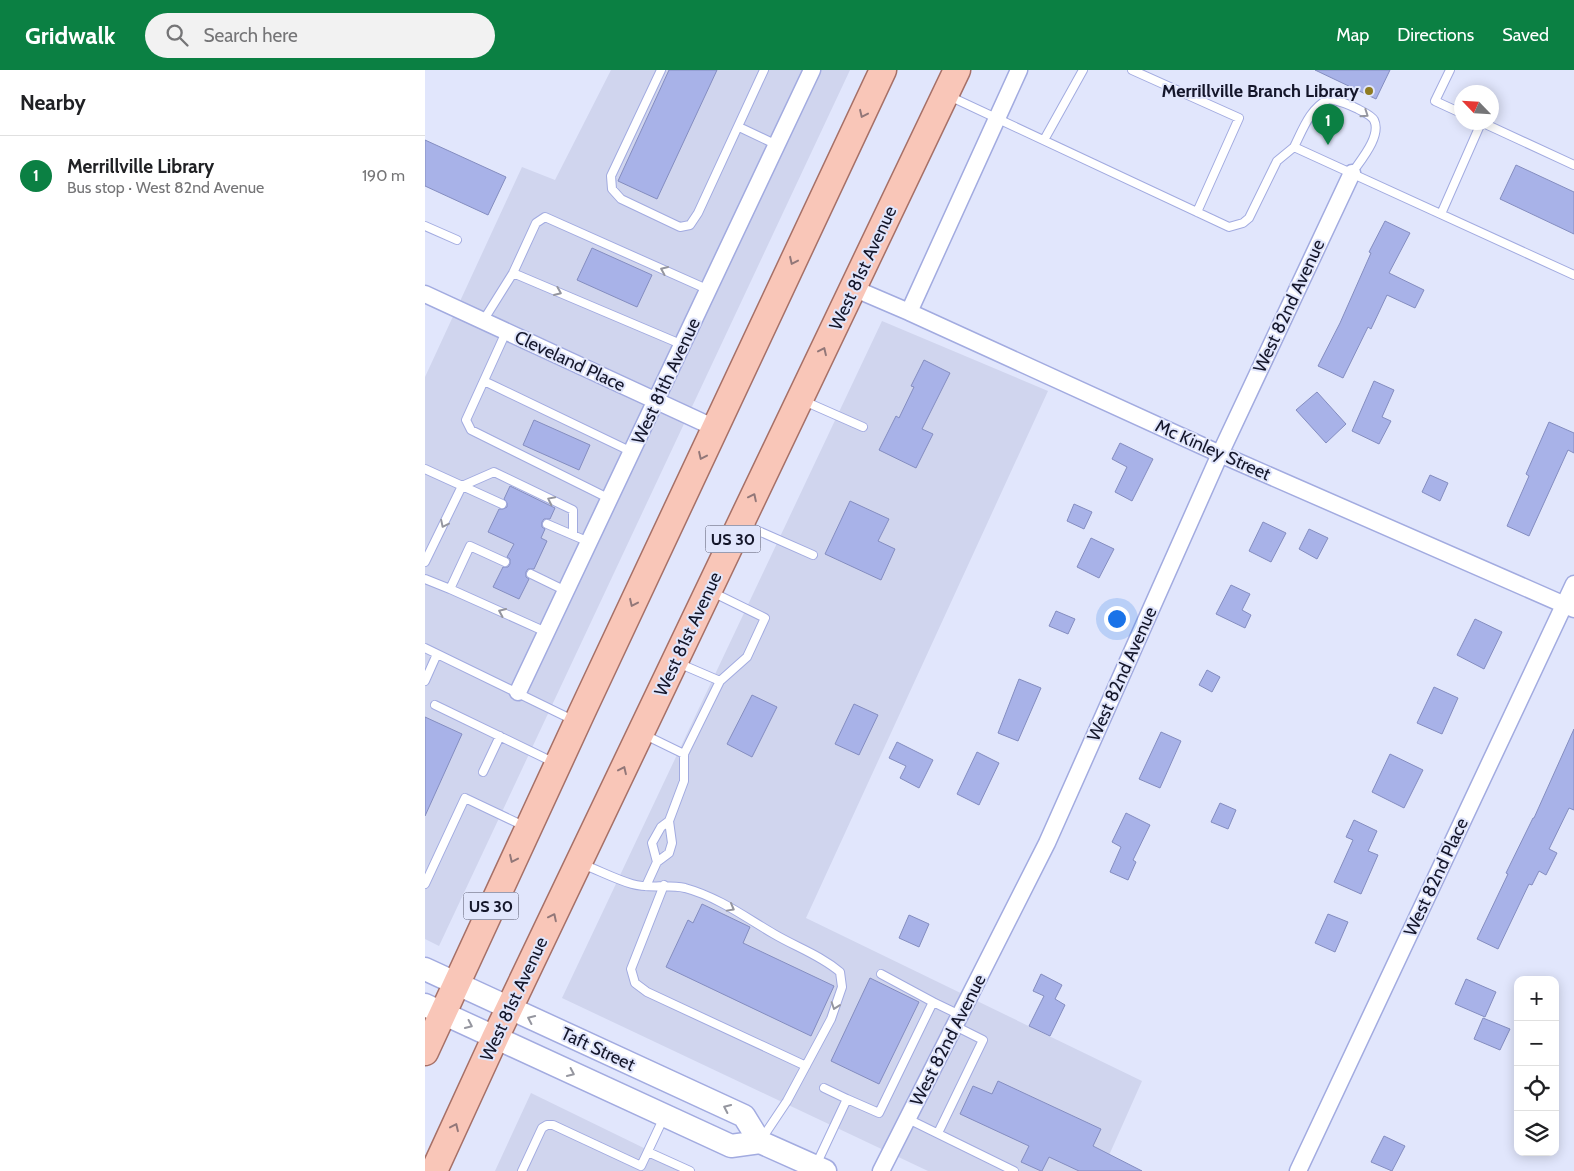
<!DOCTYPE html>
<html lang="en">
<head>
<meta charset="utf-8">
<style>
  :root { --surface:#fff; --page:#f2f2f2; --text:#202124; --muted:#757577; --line:#e0e0e0; --accent:#0b8043 }
  body { margin:0; font-family:Cabin,sans-serif; background:var(--page); color:var(--text) }
  .controls { position:absolute; right:15px; bottom:15px; display:grid; overflow:hidden; border-radius:10px; box-shadow:0 2px 12px #0003 }
  .controls button { width:45px; height:45px; display:grid; place-items:center; padding:0; border:0; border-bottom:1px solid var(--line); background:var(--surface); color:var(--text); font:25px sans-serif }
  .compass { position:absolute; left:1029px; top:15px; width:45px; height:45px; border-radius:50%; background:var(--surface); box-shadow:0 2px 12px #0003; rotate:295deg }
  .you { position:absolute; left:691px; top:548px; width:18px; height:18px; margin:-12px; border:4px solid #fff; border-radius:50%; background:#1a73e8; box-shadow:0 0 0 8px #1a73e833 }
  .badge { display:grid; place-items:center; width:32px; height:32px; border-radius:50%; background:var(--accent); color:#fff; font-size:16px; font-weight:700 }
  .pin { position:absolute; translate:-50% -41px; filter:drop-shadow(0 1px 2px #0008) }
  .pin::after { content:''; position:absolute; top:26px; width:18px; height:15px; background:inherit; clip-path:polygon(0 0,100% 0,50% 100%) }
  .list { margin:0; padding:0; list-style:none }
  h2 { display:flex; justify-content:space-between; align-items:center; height:65px; margin:0; padding:0 20px; font-size:21px }
  h2 small { font-size:16px; font-weight:400; color:var(--muted) }
  .list li { display:grid; grid-template-columns:32px 1fr auto; gap:15px; align-items:center; box-sizing:border-box; height:80px; padding:0 20px; border-top:1px solid var(--line) }
  .list b { display:block; font-size:19px; white-space:nowrap }
  .list p { margin:0; font-size:16px; white-space:nowrap; color:var(--muted) }
  .list em { font-size:16px; font-style:normal; color:var(--muted) }
  .icon { flex:none; width:28px; height:28px; fill:none; stroke:currentColor; stroke-width:2; stroke-linecap:round; stroke-linejoin:round }
  .map { position:relative; flex:none; width:1149px; height:1101px; overflow:hidden }
  header { display:flex; align-items:center; gap:30px; box-sizing:border-box; height:70px; padding:0 25px; background:var(--accent); color:#fff }
  header strong { font-size:24px }
  nav { display:flex; gap:28px; margin-inline-start:auto; font-size:18px }
  .search { width:350px; height:45px; background:var(--page); display:flex; align-items:center; gap:12px; box-sizing:border-box; padding:0 18px; border-radius:28px; color:var(--muted); font-size:19px }
  main { display:flex }
  aside { flex:1; background:var(--surface) }
  .map>svg:first-child { display:block }
  .built { fill:#d0d5ee }
  .building { fill:#a8b2e8; stroke:#848dc0 }
  .lines { fill:none; stroke-linecap:round; stroke-linejoin:round }
  .service-casing { stroke:#a2abe0; stroke-width:10 }
  .minor-casing { stroke:#a2abe0; stroke-width:19 }
  .secondary-casing { stroke:#a2abe0; stroke-width:25 }
  .primary-casing { stroke:#a67067; stroke-width:29 }
  .service { stroke:#fff; stroke-width:8 }
  .minor { stroke:#fff; stroke-width:16 }
  .secondary { stroke:#fff; stroke-width:22 }
  .primary { stroke:#f9c6b8; stroke-width:26 }
  .oneway { stroke:#927778 }
  .oneway2 { stroke:#95969f }
  .poi-dot { fill:#8f7b21; stroke:#e1e6fc; stroke-width:2 }
  .labels { text-anchor:middle; dominant-baseline:central; stroke-width:4; stroke-linejoin:round; paint-order:stroke }
  .shield { fill:#e1e6fc; stroke:#525469; stroke-width:1 }
  .shield-label { font-size:16px; font-weight:bold; fill:#14162a }
  .poi-label { font-size:18px; font-weight:bold; fill:#14162a; stroke:#e1e6fc; text-anchor:end }
  .street-label { font-size:18px; fill:#14162a; stroke:#e1e6fc }
</style>
</head>
<body>
<header>
<strong>Gridwalk</strong>
<div class="search"><svg class="icon" aria-label="search" viewBox="0 0 24 24"><circle cx="10" cy="10" r="6"/><path d="M15 15l6 6"/></svg>Search here</div>
<nav><a>Map</a><a>Directions</a><a>Saved</a></nav>
</header>
<main>
<aside>
<h2>Nearby<small></small></h2>
<ul class="list">
<li><span class="badge">1</span><div><b>Merrillville Library</b><p>Bus stop · West 82nd Avenue</p></div><em>190 m</em></li>
</ul>
</aside>
<div class="map">
<svg width="1149" height="1101" viewBox="0 0 1149 1101">
  <rect width="100%" height="100%" fill="#e1e6fc"/>
  <!-- built -->
  <path class="built" d="M186 0H425L14 876 0 869V307L97 97 130 110Z
    M457 251 623 321 381 848 717 1011 677 1101H503L137 928Z
    M106 1023 266 1101H70Z"/>
  <!-- building -->
  <path class="building" d="M244 0H292L232 129 193 111Z
    M890 0H965L951 29Z
    M0 70 81 107 63 145 0 116Z
    M1091 95 1149 122V164L1075 129Z
    M960 151 985 163 964 203 999 220 990 238 962 225 946 259 943 257 918 308 893 296 915 253 946 183 944 182Z
    M167 178 227 205 212 237 152 210Z
    M499 290 525 303 497 359 508 364 491 398 454 380 471 346 474 348 489 317 486 316Z
    M949 311 969 320 957 347 966 351 954 374 927 361Z
    M892 322 921 354 901 373 871 340Z
    M109 350 165 375 154 400 98 375Z
    M1124 352 1149 363V383L1143 380 1104 466 1082 456 1104 406 1101 404Z
    M695 373 728 389 707 431 690 422 702 397 687 389Z
    M1005 405 1023 413 1015 431 997 422Z
    M85 416 130 438 125 449H119L117 452V457L120 459 116 468 122 471 109 499H103L101 502V507L104 509 94 529 68 517 78 497H83L85 494V489L82 487 89 474 63 462 74 439H78L82 437V433L79 429Z
    M425 431 464 449 453 471 470 479 456 510 400 484Z
    M649 434 667 442 659 459 642 451Z
    M838 452 861 463 846 492 824 481Z
    M884 459 903 468 892 489 874 479Z
    M666 468 689 479 674 508 652 497Z
    M806 515 825 524 817 540 826 545 820 558 791 544Z
    M631 541 650 549 643 564 624 556Z
    M1050 549 1077 562 1059 599 1032 585Z
    M782 600 795 607 787 622 774 615Z
    M594 609 616 618 593 671 573 663Z
    M1009 617 1033 628 1017 664 992 653Z
    M327 625 352 637 327 687 302 674Z
    M429 634 453 645 434 685 410 674Z
    M0 647 37 664 0 746Z
    M1149 659V740L1144 738 1124 779 1132 783 1121 805 1114 801 1107 815 1104 814 1073 879 1052 869 1083 804 1081 803 1108 748H1109Z
    M736 662 756 671 735 718 714 709Z
    M472 672 508 690 494 718 475 708 481 696 464 688Z
    M552 682 574 693 554 735 532 724Z
    M965 684 998 700 979 738 947 722Z
    M795 733 811 740 803 759 786 752Z
    M701 743 725 755 708 790 711 792 703 810 685 802 696 777 687 772Z
    M929 750 952 761 943 781 953 785 936 824 909 812 928 770 921 767Z
    M277 834 325 857 318 873 409 916 386 966 241 897 263 850 268 853Z
    M903 844 923 852 910 882 890 873Z
    M484 845 504 854 494 877 474 868Z
    M616 904 637 915 630 929 640 935 625 966 604 956 619 926 608 921Z
    M445 908 494 932 454 1014 406 991Z
    M1041 909 1071 922 1060 947 1030 934Z
    M1058 948 1085 959 1075 980 1049 969Z
    M573 1011 676 1059 668 1076 717 1101H654L624 1087 617 1101H616L596 1092 604 1076 535 1044 548 1016 567 1024Z
    M959 1066 980 1076 967 1101 946 1092Z"/>
  <g class="lines">
    <!-- service casing -->
    <g class="service-casing">
      <path id="service" d="M236 0 186 106 187 119 196 129 255 157 265 155 273 143 339 0
        M707 0 814 48 772 142
        M1025 0 1010 31 1036 43
        M524 26 804 157 818 153 824 148 852 91 869 77 1149 205
        M1056 52 1149 95
        M314 57 352 75
        M619 70 658 0
        M869 77C878 59 885 38 904 29 915 31 923 34 933 39 938 42 946 45 949 50 957 66 935 91 927 103
        M1016 144 1056 53
        M0 156 32 170
        M88 203 258 275
        M58 251 88 203 111 153 120 147 284 220
        M81 262 41 350 46 360 185 429
        M59 311 207 382
        M379 331 438 357
        M0 399 77 434
        M122 454 164 472
        M320 455 388 485
        M0 492 37 416 69 402 148 440V465
        M106 504 141 521
        M0 509 25 519 45 476 80 492
        M25 519 121 562
        M287 522 340 548 322 587 295 611
        M0 578 148 650
        M0 611 12 584
        M10 635 128 692
        M220 665 259 684 295 611 253 593
        M58 702 75 666
        M232 792 244 783 247 773 244 751 259 711V684
        M157 794C173 800 190 809 207 814 224 819 242 814 260 818 293 827 320 847 349 864 371 877 395 885 415 902L417 917 406 949 362 1031 336 1070
        M0 814 40 728 101 757
        M239 815 206 899 210 913 222 922 381 996
        M221 816 232 792 227 773 236 757 244 751
        M456 904 508 932
        M399 1018 422 1029
        M483 1049 589 1101
        M513 1063 558 970 530 956
        M223 1082 265 1101
        M391 1095 422 1029 454 1043 508 932 535 945
        M97 1101 117 1058 122 1055H128L216 1096 239 1047"/>
    </g>
    <!-- minor casing -->
    <g class="minor-casing">
      <path id="minor" d="M428 218 484 242 795 384 1149 539
        M0 224 290 358
        M484 242 594 0
        M93 622 387 0
        M456 1101 622 773 795 384 927 103
        M873 1101 1149 514"/>
    </g>
    <!-- secondary casing -->
    <g class="secondary-casing">
      <path id="secondary" d="M0 899 319 1046 335 1072 400 1101
        M0 935 306 1076 335 1072"/>
    </g>
    <!-- primary casing -->
    <g class="primary-casing">
      <path id="primary" d="M0 982 157 642 458 0
        M9 1101 70 968 532 0"/>
    </g>
    <!-- service -->
    <use href="#service" class="service"/>
    <!-- minor -->
    <use href="#minor" class="minor"/>
    <!-- secondary -->
    <use href="#secondary" class="secondary"/>
    <!-- primary -->
    <use href="#primary" class="primary"/>
  </g>
  <!-- one-way arrows -->
  <defs><path id="oneway-chevron" d="M-2-3.5L2.5 0L-2 3.5" fill="none" stroke-width="1.6" stroke-linecap="round" stroke-linejoin="round" transform="scale(1.25)"/></defs>
  <g class="oneway">
    <use href="#oneway-chevron" transform="translate(438 44) rotate(115)"/>
    <use href="#oneway-chevron" transform="translate(368 191) rotate(115)"/>
    <use href="#oneway-chevron" transform="translate(398 281) rotate(-65)"/>
    <use href="#oneway-chevron" transform="translate(277 386) rotate(115)"/>
    <use href="#oneway-chevron" transform="translate(328 427) rotate(-64)"/>
    <use href="#oneway-chevron" transform="translate(208 533) rotate(115)"/>
    <use href="#oneway-chevron" transform="translate(198 700) rotate(-65)"/>
    <use href="#oneway-chevron" transform="translate(88 789) rotate(115)"/>
    <use href="#oneway-chevron" transform="translate(128 847) rotate(-64)"/>
    <use href="#oneway-chevron" transform="translate(30 1057) rotate(-65)"/>
  </g>
  <g class="oneway2">
    <use href="#oneway-chevron" transform="translate(940 44) rotate(34)"/>
    <use href="#oneway-chevron" transform="translate(239 200) rotate(-156)"/>
    <use href="#oneway-chevron" transform="translate(133 222) rotate(23)"/>
    <use href="#oneway-chevron" transform="translate(126 430) rotate(-154)"/>
    <use href="#oneway-chevron" transform="translate(19 454) rotate(116)"/>
    <use href="#oneway-chevron" transform="translate(77 542) rotate(-156)"/>
    <use href="#oneway-chevron" transform="translate(306 838) rotate(29)"/>
    <use href="#oneway-chevron" transform="translate(410 936) rotate(109)"/>
    <use href="#oneway-chevron" transform="translate(106 949) rotate(-155)"/>
    <use href="#oneway-chevron" transform="translate(44 955) rotate(25)"/>
    <use href="#oneway-chevron" transform="translate(146 1003) rotate(25)"/>
    <use href="#oneway-chevron" transform="translate(302 1038) rotate(-155)"/>
  </g>
  <!-- markers -->
  <circle class="poi-dot" cx="944" cy="21" r="5"/>
  <g class="labels">
    <!-- shield labels -->
    <g class="shield">
      <rect x="280.5" y="455.5" width="55" height="27" rx="4"/>
      <rect x="38.5" y="822.5" width="55" height="27" rx="4"/>
    </g>
    <g class="shield-label">
      <text x="308" y="469">US 30</text>
      <text x="66" y="836">US 30</text>
    </g>
    <!-- poi labels -->
    <g class="poi-label">
      <text x="934" y="21">Merrillville Branch Library</text>
    </g>
    <!-- street labels -->
    <g class="street-label">
      <text transform="translate(438 198) rotate(-65)">West 81st Avenue</text>
      <text transform="translate(864 236) rotate(-65)">West 82nd Avenue</text>
      <text transform="translate(145 291) rotate(25)">Cleveland Place</text>
      <text transform="translate(241 311) rotate(-65)">West 81th Avenue</text>
      <text transform="translate(788 380) rotate(24)">Mc Kinley Street</text>
      <text transform="translate(263 564) rotate(-65)">West 81st Avenue</text>
      <text transform="translate(697 604) rotate(-66)">West 82nd Avenue</text>
      <text transform="translate(1011 807) rotate(-65)">West 82nd Place</text>
      <text transform="translate(89 929) rotate(-65)">West 81st Avenue</text>
      <text transform="translate(523 970) rotate(-63)">West 82nd Avenue</text>
      <text transform="translate(173 979) rotate(25)">Taft Street</text>
    </g>
  </g>
</svg>
<div class="controls">
<button>+</button>
<button>−</button>
<button><svg class="icon" aria-label="locate" viewBox="0 0 24 24"><circle cx="12" cy="12" r="6"/><path d="M12 2v4M12 18v4M2 12h4M18 12h4"/></svg></button>
<button><svg class="icon" aria-label="layers" viewBox="0 0 24 24"><path d="M12 4l9 5-9 5-9-5zM3 14l9 5 9-5"/></svg></button>
</div>
<svg class="compass" viewBox="-18 -18 36 36"><path d="M0-13l5 13h-10z" fill="#e53935"/><path d="M0 13l5-13h-10z" fill="#757577"/></svg>
<div class="you"></div>
<div class="pin badge" style="left:903px;top:75px">1</div>
</div>
</main>
</body>
</html>
